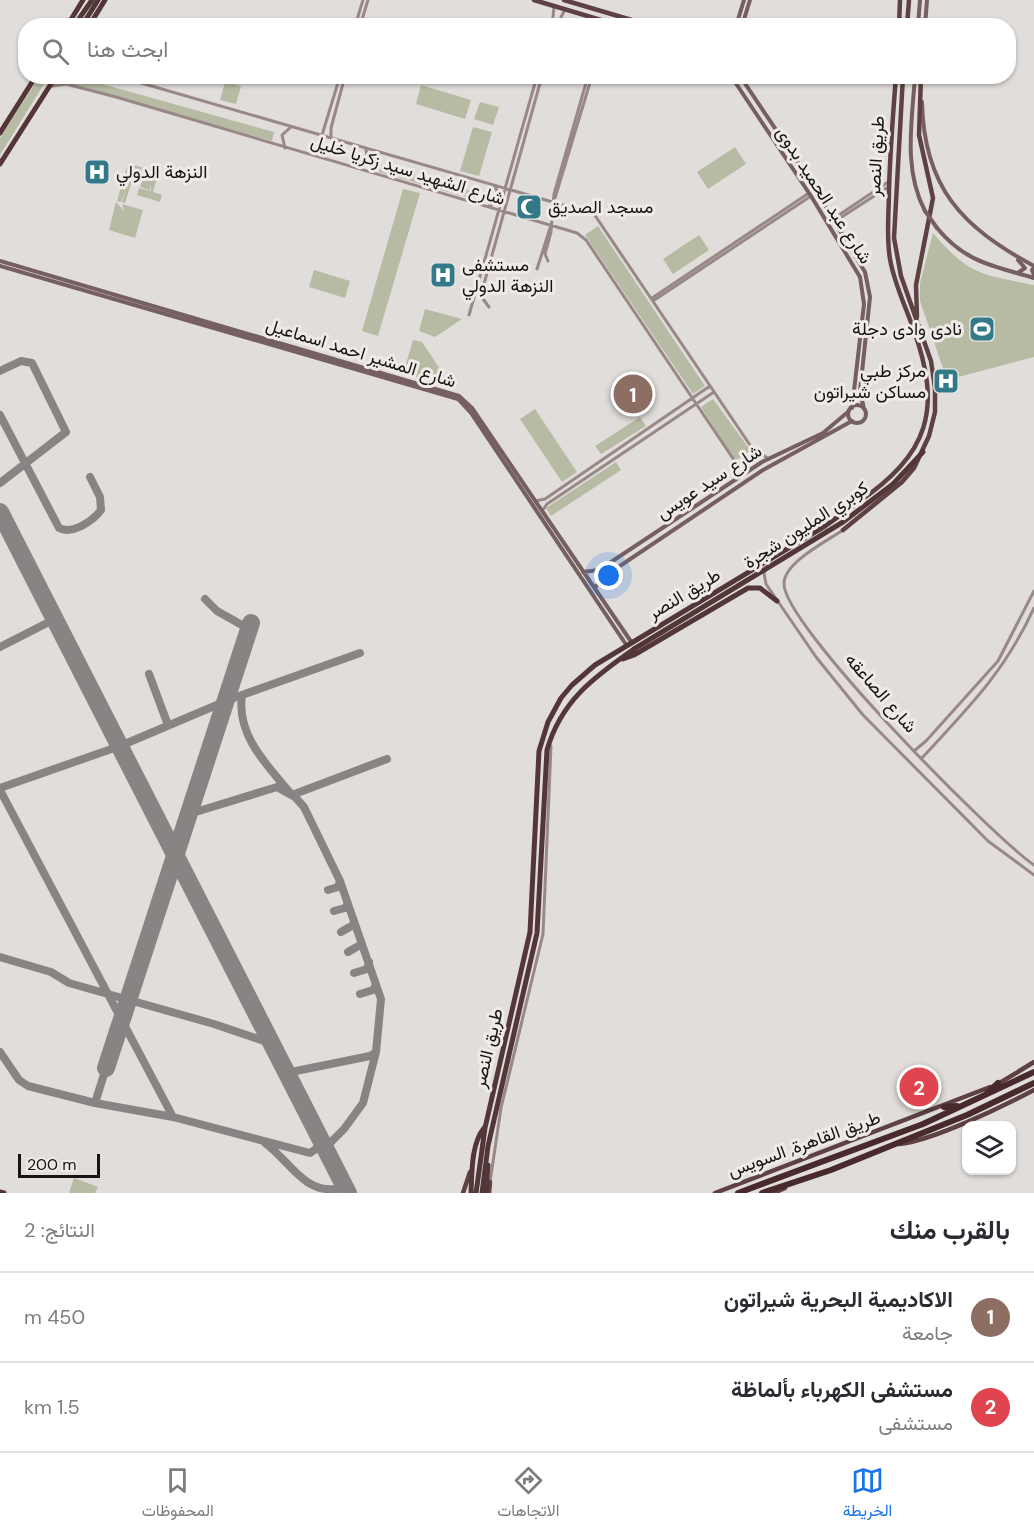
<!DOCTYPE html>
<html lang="ar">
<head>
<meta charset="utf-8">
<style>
  :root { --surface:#fff; --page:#f7f7f7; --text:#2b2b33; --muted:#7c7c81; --line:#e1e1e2; --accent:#1a73e8 }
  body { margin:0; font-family:"DM Sans",Vazirmatn,sans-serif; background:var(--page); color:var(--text); direction:rtl }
  .controls { position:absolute; right:18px; bottom:18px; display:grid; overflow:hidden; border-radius:12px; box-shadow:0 2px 4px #0004 }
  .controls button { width:54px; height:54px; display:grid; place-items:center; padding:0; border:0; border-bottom:2px solid var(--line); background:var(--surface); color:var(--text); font:30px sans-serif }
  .scale { position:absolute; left:18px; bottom:15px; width:82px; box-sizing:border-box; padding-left:6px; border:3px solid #161514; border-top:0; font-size:16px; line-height:21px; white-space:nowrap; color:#161514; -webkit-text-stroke:4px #efeae8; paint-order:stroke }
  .you { position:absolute; left:609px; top:576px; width:21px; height:21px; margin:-15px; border:4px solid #fff; border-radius:50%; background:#1a73e8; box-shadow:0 0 0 9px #1a73e833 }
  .badge { display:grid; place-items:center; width:39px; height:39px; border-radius:50%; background:var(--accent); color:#fff; font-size:20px; font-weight:700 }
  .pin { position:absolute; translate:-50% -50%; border:3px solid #fff; box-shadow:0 2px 6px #0006 }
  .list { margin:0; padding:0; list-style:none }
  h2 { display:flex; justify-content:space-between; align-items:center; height:78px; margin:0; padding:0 24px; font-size:26px }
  h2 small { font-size:20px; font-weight:400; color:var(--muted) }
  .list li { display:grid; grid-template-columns:39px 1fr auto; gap:18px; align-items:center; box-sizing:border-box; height:90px; padding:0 24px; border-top:2px solid var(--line) }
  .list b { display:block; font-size:22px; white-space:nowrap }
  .list p { margin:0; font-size:20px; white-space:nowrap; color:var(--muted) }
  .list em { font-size:20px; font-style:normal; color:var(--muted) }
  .icon { flex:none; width:33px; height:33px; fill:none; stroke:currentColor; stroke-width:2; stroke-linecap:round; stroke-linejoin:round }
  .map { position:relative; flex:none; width:1034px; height:1193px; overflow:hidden; direction:ltr }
  .search { position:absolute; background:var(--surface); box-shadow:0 2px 4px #0004; left:18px; right:18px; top:18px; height:66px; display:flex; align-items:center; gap:15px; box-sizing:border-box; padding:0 21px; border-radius:24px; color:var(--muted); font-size:22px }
  .sheet { height:258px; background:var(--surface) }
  nav { display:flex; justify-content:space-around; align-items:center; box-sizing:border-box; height:84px; border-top:2px solid var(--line); background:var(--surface); font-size:16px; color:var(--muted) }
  nav a { display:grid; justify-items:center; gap:3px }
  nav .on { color:var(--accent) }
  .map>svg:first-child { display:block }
  .green { fill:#b7bba4 }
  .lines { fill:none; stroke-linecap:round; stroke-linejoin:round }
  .taxiway { stroke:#878483; stroke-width:8 }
  .runway { stroke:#878483; stroke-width:18 }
  .tertiary { stroke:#988; stroke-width:3 }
  .secondary { stroke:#765f60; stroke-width:4 }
  .primary { stroke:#5e4243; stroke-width:4.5 }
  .trunk { stroke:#533638; stroke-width:5 }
  .motorway { stroke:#482a2c; stroke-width:6 }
  .secondary-bridge { stroke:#765f60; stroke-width:4 }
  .trunk-bridge { stroke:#533638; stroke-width:5 }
  .labels { text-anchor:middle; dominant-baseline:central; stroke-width:6; stroke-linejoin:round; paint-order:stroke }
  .street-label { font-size:18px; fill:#161514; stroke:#efeae8 }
  .poi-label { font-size:18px; fill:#161514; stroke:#efeae8; text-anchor:start }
</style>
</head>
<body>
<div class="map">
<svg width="1034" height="1193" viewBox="0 0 1034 1193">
  <rect width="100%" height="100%" fill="#e1dddb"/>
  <!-- green -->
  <path class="green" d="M77 77 274 132 272 141 72 85Z
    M36 82 44 84 0 155V138Z
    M225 82 241 86 236 104 220 100Z
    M421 85 471 100 465 119 416 104Z
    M480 102 499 107 493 125 474 119Z
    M473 127 492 132 479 176 460 171Z
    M735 147 746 164 708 189 697 172Z
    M128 163 144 168 142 172 135 170 127 175 124 185 128 175 135 172 142 174 140 180 131 184 125 203 122 202 126 188 121 202 117 201Z
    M381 164 485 195 482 202 379 172Z
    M147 168 159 172 153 192 162 195 160 202 137 195 139 188 151 191V185L150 190 140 187Z
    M403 189 420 193 378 336 362 331Z
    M116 202 124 211 122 204 143 210 135 238 109 230Z
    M598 226 705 386 693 394 585 235Z
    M933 233C970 276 981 274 1034 285V357L947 380 920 301V283Z
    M699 235 709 250 673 274 663 259Z
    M314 270 350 281 345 298 309 287Z
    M425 309 462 319 435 337 419 331Z
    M413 340 422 342 452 387 403 374Z
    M713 399 751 451 735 461 701 407Z
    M535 409 577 472 562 482 520 419Z
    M640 417 646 426 601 454 595 446Z
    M616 462 621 470 551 516 546 508Z
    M74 1178 98 1187 95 1193H69Z"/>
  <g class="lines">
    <!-- taxiway -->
    <path class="taxiway" d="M0 371 21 361 32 363 66 432 0 483
      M0 415 59 528C72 535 93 521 101 510L100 497 90 477
      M205 599 217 611 249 629
      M0 647 55 619
      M149 674 168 725
      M242 695C236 736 268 766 292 795L387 759
      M223 709 231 699 242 695 360 653
      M0 788 120 746 231 699
      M0 790 173 1117
      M189 814 277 787 295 797 304 807 340 881 381 999 376 1052 370 1056 296 1071
      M328 890 338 887 340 881
      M334 911 345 908 348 904
      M341 932 355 924
      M348 952 362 944
      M0 957 51 972 69 983 214 1024 273 1044
      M354 973 367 969 369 962
      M360 994 373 990 376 985
      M0 1052 19 1080 28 1086 95 1103 173 1117 310 1153 320 1146V1138
      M95 1103 106 1068
      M265 1143C288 1159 303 1193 336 1189L341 1179
      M325 1148 344 1129 363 1103 376 1052"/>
    <!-- runway -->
    <path class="runway" d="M0 512 348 1193
      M106 1068 251 623"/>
    <!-- tertiary -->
    <path class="tertiary" d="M355 26 363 0
      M360 26 368 0
      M552 26 554 7
      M557 26 565 9
      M68 76 72 85
      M117 76 594 214 752 448 769 459
      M52 86 66 84 116 97 577 233 586 240 734 460 737 478
      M322 135 340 76
      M331 138V128L345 76
      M285 148 282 135 291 127
      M360 168 368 161 366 150
      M555 198 592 76
      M489 206C497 203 500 193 494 185
      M833 219 888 182
      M834 222 888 187
      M548 261 545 254 551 232 554 194 588 76
      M537 269 550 228
      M652 298 809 193
      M653 301 811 196
      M489 307 483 299 482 291 542 76
      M469 315 537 76
      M736 464 750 462 755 452
      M535 501 545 499 710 386
      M542 511 547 504 714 392
      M843 530C827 541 785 562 784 583 781 623 993 837 1034 865
      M770 561 764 573 766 584 816 657 863 715 988 841 1034 875
      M914 751 926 741 998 661 1034 591
      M921 759C969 707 1004 673 1034 608
      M490 1182 501 1108 543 934 551 746"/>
    <!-- secondary -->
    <path class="secondary" d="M736 26 744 0
      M742 26 750 0
      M918 26 920 0
      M925 26 927 0
      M731 76 811 196 860 277 864 304 852 408
      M740 76 807 176 865 272 870 297 860 391 864 409
      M915 76C912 122 903 169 925 211
      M922 102C924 188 962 227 1034 266
      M937 228C966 263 994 266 1034 278
      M1018 260 1025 268 1019 272
      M0 261 459 396 472 408 632 643
      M0 266 458 399 471 413 627 646
      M1034 268 1032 270 1034 275
      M848 414a9 9 0 1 1 18 0a9 9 0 1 1-18 0Z
      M583 572 599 570 762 462 823 433 849 411
      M595 588 602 578 763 470 852 421"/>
    <!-- primary -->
    <path class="primary" d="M534 0 621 26
      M564 0 652 26
      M899 26 900 0
      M907 26 909 0
      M917 317 916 285 933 198 919 135 921 76
      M857 503C929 454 943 410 913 328 905 305 894 283 890 259 886 236 889 213 889 190 890 152 893 114 896 76
      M843 530 902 482 914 468 929 436 935 412V388L931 361 901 276 894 238 903 76
      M998 1084 1034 1062
      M899 1144C932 1141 1004 1106 1034 1090
      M463 1193 470 1172
      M489 1193 490 1182
      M715 1193 990 1087
      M774 1193 785 1188"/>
    <!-- trunk -->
    <path class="trunk" d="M67 26 83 0
      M74 26 92 0
      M82 26 98 0
      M89 26 105 0
      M0 133 36 76
      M0 164 56 76
      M623 659 634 655 748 588H760L777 601
      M0 1192 4 1193
      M471 1193C472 1173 471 1144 484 1128
      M476 1193 485 1128 530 932 539 751 548 722 561 698 572 685 595 665 825 526 857 503
      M482 1193 488 1146 537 933 547 750C561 701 594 677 634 649
      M486 1193 488 1165"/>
    <!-- motorway -->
    <path class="motorway" d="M987 1093 998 1083
      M944 1107 957 1106
      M738 1193 923 1124 1034 1072
      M762 1193 831 1170 967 1115 1034 1083"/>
    <!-- secondary-bridge -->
    <path class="secondary-bridge" d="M925 211 937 228"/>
    <!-- trunk-bridge -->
    <path class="trunk-bridge" d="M634 649 843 522 893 484 923 452"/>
  </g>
  <!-- icons -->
  <defs>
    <g id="hospital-square" transform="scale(1.35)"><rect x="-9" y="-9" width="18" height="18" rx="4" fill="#347988" stroke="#efeae8"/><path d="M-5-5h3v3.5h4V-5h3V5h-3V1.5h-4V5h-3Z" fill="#fff"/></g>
    <g id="mosque-square" transform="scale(1.35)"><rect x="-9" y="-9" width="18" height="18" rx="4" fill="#347988" stroke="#efeae8"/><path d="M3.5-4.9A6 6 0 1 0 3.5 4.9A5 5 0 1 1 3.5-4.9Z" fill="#fff"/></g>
    <g id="stadium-square" transform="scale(1.35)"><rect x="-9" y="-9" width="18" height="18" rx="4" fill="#347988" stroke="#efeae8"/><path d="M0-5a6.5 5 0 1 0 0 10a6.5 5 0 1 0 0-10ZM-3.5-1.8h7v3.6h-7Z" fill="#fff"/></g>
  </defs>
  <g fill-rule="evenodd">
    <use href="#hospital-square" x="97" y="172"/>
    <use href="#mosque-square" x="529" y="207"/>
    <use href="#hospital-square" x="443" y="275"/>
    <use href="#stadium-square" x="982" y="329"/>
    <use href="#hospital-square" x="946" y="381"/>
  </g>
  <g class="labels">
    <!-- street labels -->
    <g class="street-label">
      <text transform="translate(876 156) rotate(-87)">طريق النصر</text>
      <text transform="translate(408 170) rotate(17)">شارع الشهيد سيد زكريا خليل</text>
      <text transform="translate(824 195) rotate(57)">شارع عبد الحميد بدوى</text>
      <text transform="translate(361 353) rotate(17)">شارع المشير احمد اسماعيل</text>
      <text transform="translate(709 482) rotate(-33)">شارع سيد عويس</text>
      <text transform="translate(806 525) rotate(-33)">كوبري المليون شجرة</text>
      <text transform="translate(684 594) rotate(-31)">طريق النصر</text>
      <text transform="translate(881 693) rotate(49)">شارع الصاعقه</text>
      <text transform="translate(488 1048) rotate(-77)">طريق النصر</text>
      <text transform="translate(804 1144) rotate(-20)">طريق القاهرة, السويس</text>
    </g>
    <!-- poi labels -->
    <g class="poi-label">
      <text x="116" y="172">النزهة الدولي</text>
      <text x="548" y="207">مسجد الصديق</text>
      <text x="462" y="265">مستشفى<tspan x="462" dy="21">النزهة الدولي</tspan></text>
      <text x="962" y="329" text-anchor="end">نادى وادى دجلة</text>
      <text x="926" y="371" text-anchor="end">مركز طبي<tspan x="926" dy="21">مساكن شيراتون</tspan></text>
    </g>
  </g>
</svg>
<div class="controls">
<button><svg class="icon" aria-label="layers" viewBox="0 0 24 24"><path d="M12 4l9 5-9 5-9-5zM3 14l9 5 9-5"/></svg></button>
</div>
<div class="scale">200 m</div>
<div class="you"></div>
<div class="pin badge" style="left:633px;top:394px;background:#8d6e63">1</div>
<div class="pin badge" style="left:919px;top:1087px;background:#e0444e">2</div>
<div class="search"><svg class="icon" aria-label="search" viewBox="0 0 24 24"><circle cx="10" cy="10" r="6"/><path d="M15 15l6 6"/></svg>ابحث هنا</div>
</div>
<section class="sheet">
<h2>بالقرب منك<small>النتائج: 2</small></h2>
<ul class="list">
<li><span class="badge" style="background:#8d6e63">1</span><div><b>الاكاديمية البحرية شيراتون</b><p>جامعة</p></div><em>450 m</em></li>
<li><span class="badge" style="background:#e0444e">2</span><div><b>مستشفى الكهرباء بألماظة</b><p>مستشفى</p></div><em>1.5 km</em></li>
</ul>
</section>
<nav>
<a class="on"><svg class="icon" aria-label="map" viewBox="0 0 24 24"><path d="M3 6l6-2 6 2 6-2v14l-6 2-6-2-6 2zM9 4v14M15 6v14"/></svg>الخريطة</a>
<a><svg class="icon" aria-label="directions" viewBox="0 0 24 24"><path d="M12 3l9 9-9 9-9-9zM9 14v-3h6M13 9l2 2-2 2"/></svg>الاتجاهات</a>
<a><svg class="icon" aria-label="saved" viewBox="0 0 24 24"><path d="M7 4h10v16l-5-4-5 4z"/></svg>المحفوظات</a>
</nav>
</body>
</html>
